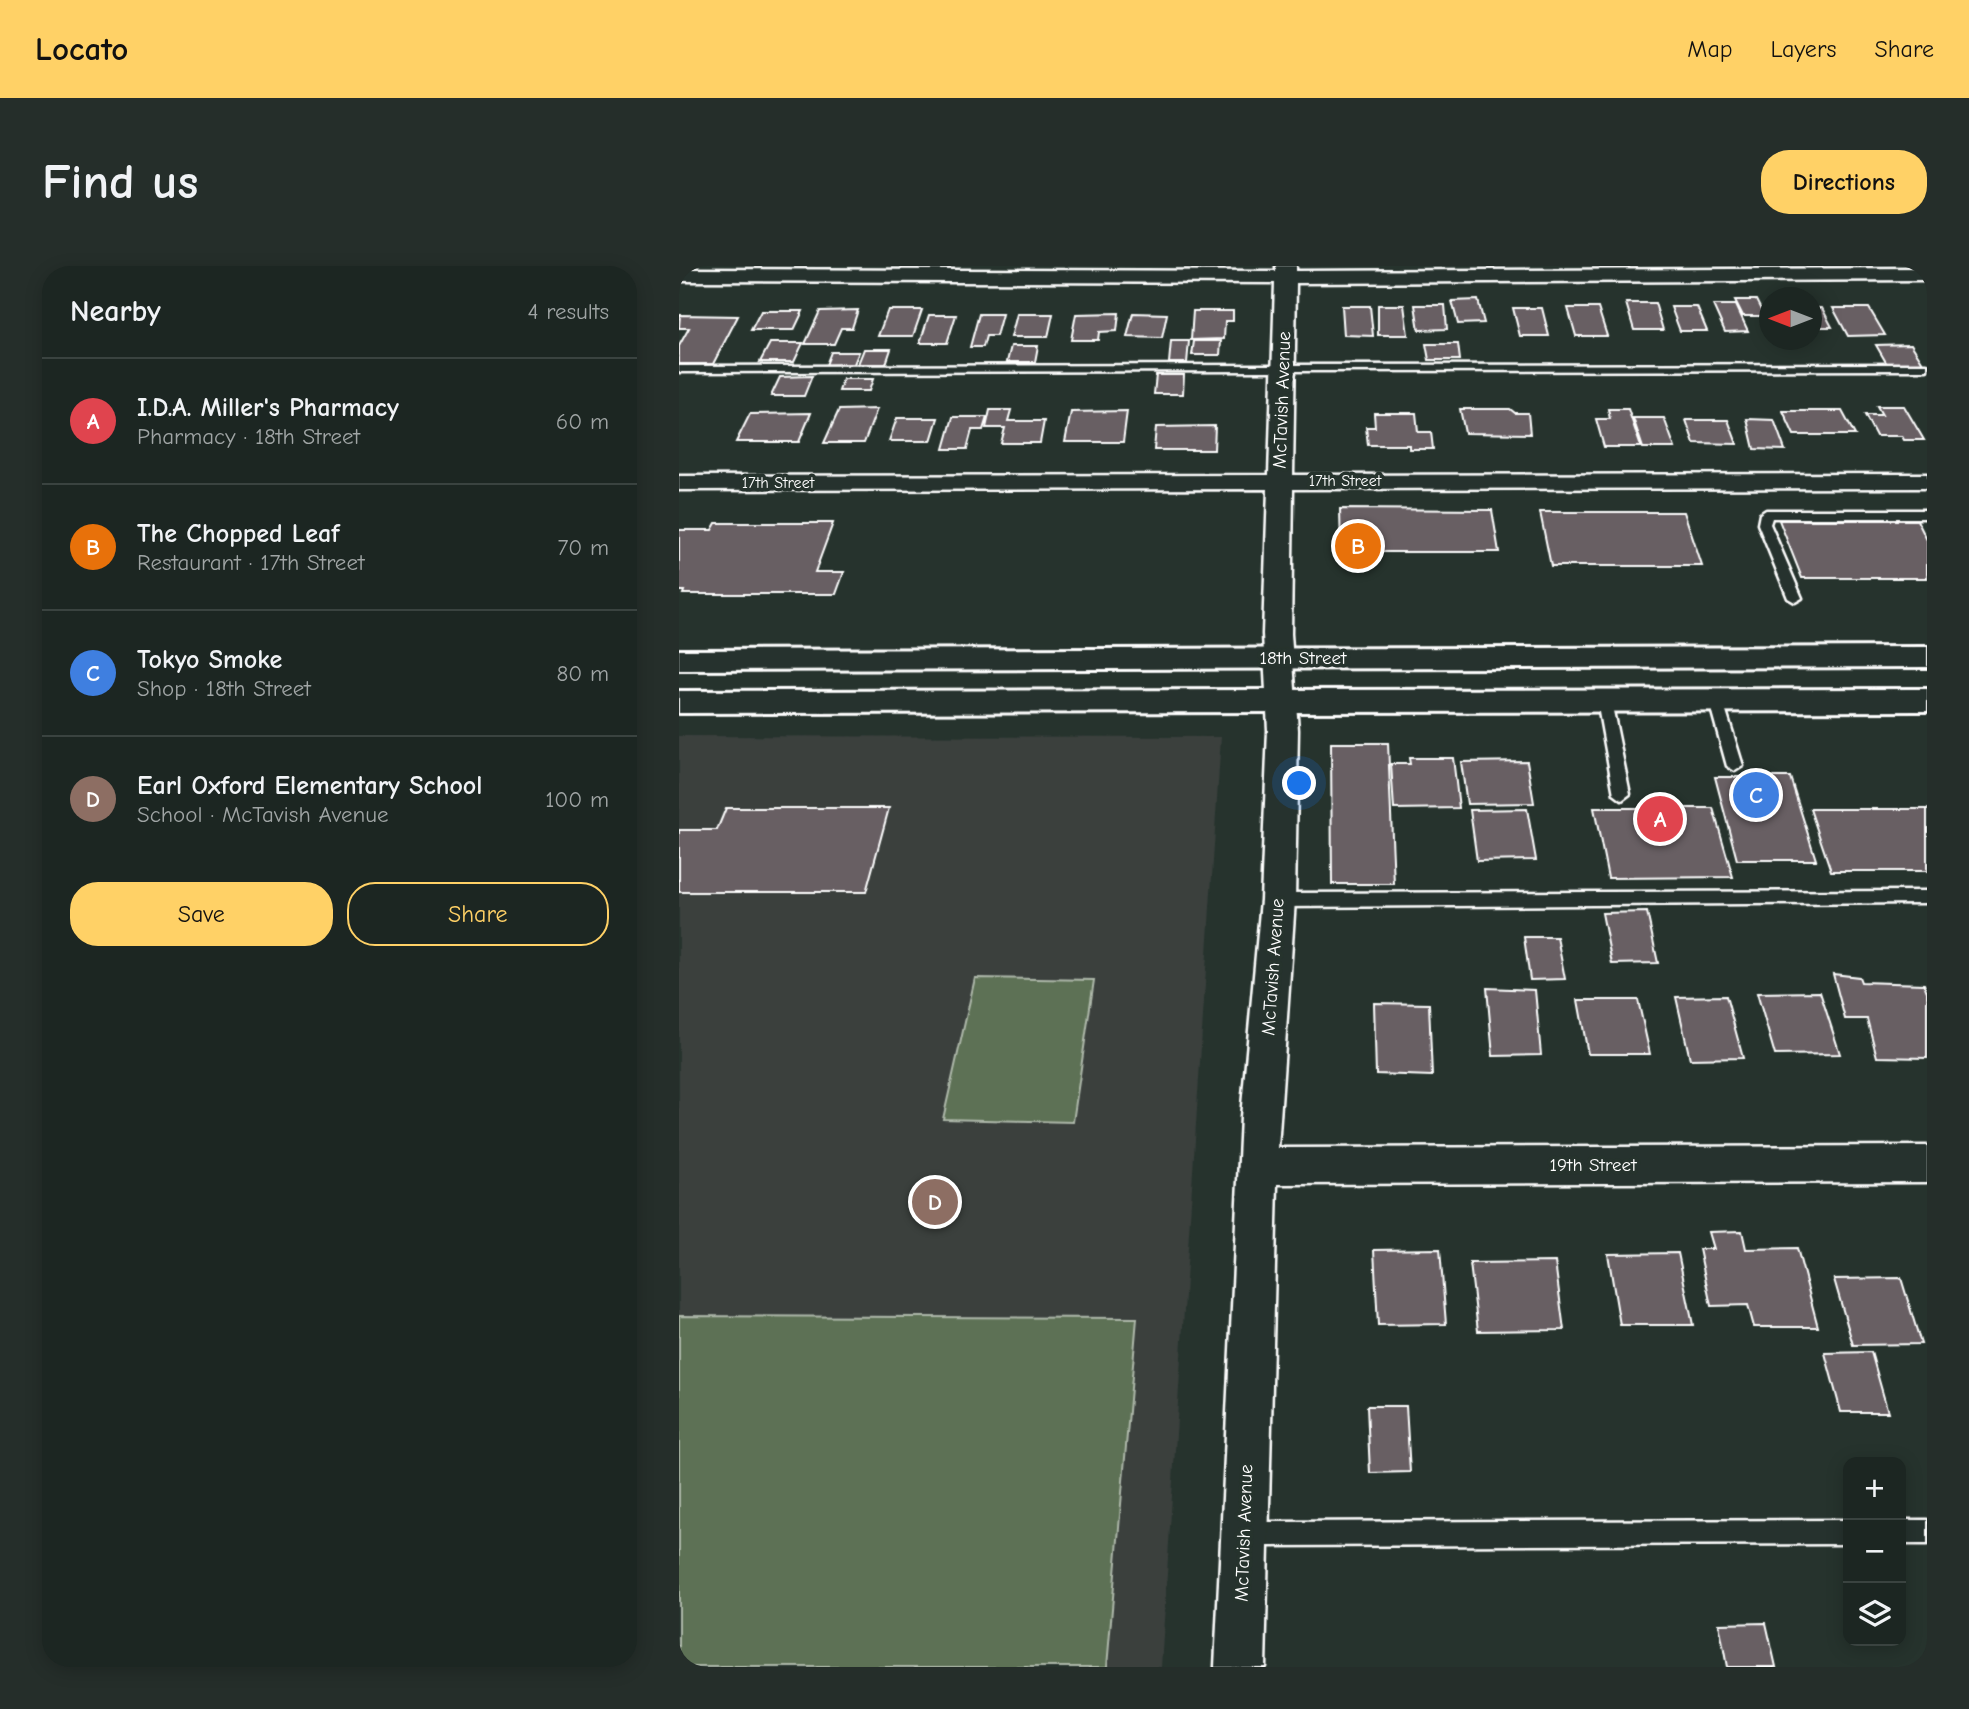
<!DOCTYPE html>
<html lang="en">
<head>
<meta charset="utf-8">
<style>
  :root { --surface:#1c2622; --page:#252e2a; --text:#f1f3f6; --muted:#a0a5a5; --line:#3a4340; --accent:#ffd166 }
  body { margin:0; font-family:"Comic Neue",sans-serif; background:var(--page); color:var(--text) }
  .controls { position:absolute; right:21px; bottom:21px; display:grid; overflow:hidden; border-radius:14px; box-shadow:0 4px 18px #0003 }
  .controls button { width:63px; height:63px; display:grid; place-items:center; padding:0; border:0; border-bottom:2px solid var(--line); background:var(--surface); color:var(--text); font:35px sans-serif }
  .compass { position:absolute; left:1080px; top:21px; width:63px; height:63px; border-radius:50%; background:var(--surface); box-shadow:0 4px 18px #0003; rotate:270deg }
  .you { position:absolute; left:621px; top:518px; width:24px; height:24px; margin:-18px; border:5px solid #fff; border-radius:50%; background:#1a73e8; box-shadow:0 0 0 10px #1a73e833 }
  .badge { display:grid; place-items:center; width:46px; height:46px; border-radius:50%; background:var(--accent); color:#fff; font-size:23px; font-weight:700 }
  .pin { position:absolute; translate:-50% -50%; border:4px solid #fff; box-shadow:0 2px 7px #0006 }
  .list { margin:0; padding:0; list-style:none }
  h2 { display:flex; justify-content:space-between; align-items:center; height:91px; margin:0; padding:0 28px; font-size:30px }
  h2 small { font-size:23px; font-weight:400; color:var(--muted) }
  .list li { display:grid; grid-template-columns:46px 1fr auto; gap:21px; align-items:center; box-sizing:border-box; height:126px; padding:0 28px; border-top:2px solid var(--line) }
  .list b { display:block; font-size:26px; white-space:nowrap }
  .list p { margin:0; font-size:23px; white-space:nowrap; color:var(--muted) }
  .list em { font-size:23px; font-style:normal; color:var(--muted) }
  .actions { display:flex; gap:14px; padding:21px 28px }
  .actions a { flex:1; padding:16px 0; border:2px solid var(--accent); border-radius:28px; text-align:center; font-size:24px; color:var(--accent) }
  .actions .main { background:var(--accent); color:#111 }
  .icon { flex:none; width:38px; height:38px; fill:none; stroke:currentColor; stroke-width:2; stroke-linecap:round; stroke-linejoin:round }
  .map { position:relative; flex:none; width:1248px; height:1401px; overflow:hidden; border-radius:28px }
  header { display:flex; align-items:center; gap:42px; box-sizing:border-box; height:98px; padding:0 35px; background:var(--accent); color:#111 }
  header strong { font-size:33px }
  nav { display:flex; gap:38px; margin-inline-start:auto; font-size:24px }
  .intro { display:flex; align-items:center; justify-content:space-between; box-sizing:border-box; height:168px; padding:0 42px }
  h1 { margin:0; font-size:49px }
  .button { padding:18px 32px; border-radius:28px; background:var(--accent); color:#111; font-size:24px; font-weight:700 }
  main { display:flex; gap:42px; padding:0 42px }
  aside { flex:1; background:var(--surface); border-radius:28px; box-shadow:0 4px 18px #0003 }
  .map>svg:first-child { display:block }
  .built { fill:#3a403e }
  .green { fill:#5d7155; stroke:#aeb8aa; stroke-width:2 }
  .building { fill:#675e64; stroke:#fff; stroke-width:2 }
  .lines { fill:none; stroke-linecap:round; stroke-linejoin:round }
  .service-casing { stroke:#fff; stroke-width:5 }
  .minor-casing { stroke:#fff; stroke-width:5 }
  .primary-casing { stroke:#fff; stroke-width:6 }
  .service { fill:#26332d; fill-rule:evenodd }
  .minor { fill:#26332d; fill-rule:evenodd }
  .primary { fill:#26332d; fill-rule:evenodd }
  .labels { text-anchor:middle; dominant-baseline:central; stroke-width:7; stroke-linejoin:round; paint-order:stroke }
  .far-street-label { font-size:16px; fill:#fff; stroke:#26332d }
  .street-label { font-size:19px; fill:#fff; stroke:#26332d }
</style>
</head>
<body>
<header>
<strong>Locato</strong>
<nav><a>Map</a><a>Layers</a><a>Share</a></nav>
</header>
<div class="intro"><h1>Find us</h1><a class="button">Directions</a></div>
<main>
<aside>
<h2>Nearby<small>4 results</small></h2>
<ul class="list">
<li><span class="badge" style="background:#e0444e">A</span><div><b>I.D.A. Miller's Pharmacy</b><p>Pharmacy · 18th Street</p></div><em>60 m</em></li>
<li><span class="badge" style="background:#e8710a">B</span><div><b>The Chopped Leaf</b><p>Restaurant · 17th Street</p></div><em>70 m</em></li>
<li><span class="badge" style="background:#3f7fe0">C</span><div><b>Tokyo Smoke</b><p>Shop · 18th Street</p></div><em>80 m</em></li>
<li><span class="badge" style="background:#8d6e63">D</span><div><b>Earl Oxford Elementary School</b><p>School · McTavish Avenue</p></div><em>100 m</em></li>
</ul>
<div class="actions"><a class="main">Save</a><a>Share</a></div>
</aside>
<div class="map">
<svg width="1248" height="1401" viewBox="0 0 1248 1401">
  <rect width="100%" height="100%" fill="#26332d"/>
  <filter id="ink" filterUnits="userSpaceOnUse"><feTurbulence type="fractalNoise" baseFrequency=".0143" numOctaves="2"/><feDisplacementMap in="SourceGraphic" scale="14" xChannelSelector="R" yChannelSelector="G"/><feConvolveMatrix kernelMatrix="1 2 1 2 8 2 1 2 1" color-interpolation-filters="sRGB"/></filter>
  <g filter="url(#ink)">
    <!-- built -->
    <path class="built" d="M0 470 542 471 482 1401H0Z"/>
    <!-- green -->
    <path class="green" d="M296 712 415 714 394 856 264 853Z
      M0 1050 458 1052 428 1401H0Z"/>
    <!-- building -->
    <path class="building" d="M799 34 805 57 779 58 773 35Z
      M1056 34H1077L1085 50H1064Z
      M947 37H976L984 64H955Z
      M699 39H725L729 69H699Z
      M736 39H766L768 63 740 64Z
      M1034 39H1057L1069 65 1046 66Z
      M663 40H691L694 70 665 69Z
      M992 41H1018L1028 65H1001Z
      M834 42H863L870 70H841Z
      M889 42H919L928 70H897Z
      M1132 42H1143L1153 61H1132Z
      M1154 42H1190L1206 69 1169 70Z
      M179 44 173 62H162L155 78H126L141 45Z
      M209 44H243L234 70H199Z
      M82 45H124L115 64H72Z
      M514 45H554V55H546L545 73 512 74Z
      M440 47 438 65 420 66 419 74H392L397 48Z
      M454 47 488 48 483 72 448 71Z
      M300 48H323L317 70H307L304 81H291Z
      M338 48H374L369 71H332Z
      M1 49 59 50 34 98H0V80L10 62H0Z
      M250 49H277L268 77H241Z
      M492 75H510L508 97H490Z
      M515 75H542L541 89H513Z
      M91 77H124L115 96H81Z
      M747 78H779L781 94H750Z
      M1232 78 1244 97 1208 98 1197 79Z
      M332 80H359L356 96H328Z
      M185 83H212L207 98H179Z
      M152 86H180L175 98 147 99Z
      M477 109H505L504 128H475Z
      M133 110 125 130H92L101 111Z
      M164 113H194L190 125H160Z
      M1198 140H1225L1245 174H1225L1223 170H1197L1186 149H1203Z
      M198 143 185 177H145L160 144Z
      M781 143H831L836 147H849L851 168 786 167Z
      M929 143H949L962 181H925L917 153H931Z
      M311 144H332L329 155H365L361 177H322L326 162H307Z
      M448 145 444 176H386L392 146Z
      M1104 145H1163L1176 169H1115Z
      M132 147 120 176H57L71 148Z
      M695 147H737L739 166H752L754 183H730V179H689L687 161H696Z
      M274 151H308L304 164H293L288 183H265Z
      M218 152H259L252 175H210Z
      M954 152H985L996 182H964Z
      M1068 153 1095 154 1106 184 1075 183Z
      M1007 154H1049L1058 178 1015 177Z
      M536 160 535 184H475L477 161Z
      M661 243 813 244 820 286H662Z
      M861 246H1005L1023 300H872Z
      M1100 254H1238L1248 274V312H1123Z
      M37 257H154L136 306H165L157 328H4L5 325H0V264H33Z
      M652 477H709L715 618H653Z
      M730 492H774L780 542 715 543 712 498H731Z
      M848 495 855 537 788 538 782 496Z
      M1036 511H1111L1137 594H1058Z
      M47 542H210L187 626H0V564H38Z
      M915 542H1034L1054 611 929 612Z
      M848 543 857 594 798 595 791 544Z
      M1131 543H1248V605H1152Z
      M968 646 979 697 933 698 923 647Z
      M845 671H878L886 713 851 714Z
      M1154 708 1180 711 1182 716 1245 718 1248 726V792L1198 791 1188 753H1166Z
      M808 722 856 724 862 789 814 790Z
      M1141 726 1161 788 1096 789 1078 727Z
      M1047 730 1064 792 1011 793 997 731Z
      M899 734H959L971 788H909Z
      M695 737 750 738 753 810 697 808Z
      M1063 965 1067 983 1118 982 1139 1061H1075L1069 1039 1032 1040 1020 983H1035L1030 966Z
      M761 983 767 1058 699 1059 695 984Z
      M999 987 1014 1059H941L929 988Z
      M876 996 885 1064 799 1065 791 997Z
      M1222 1012 1242 1078 1174 1079 1155 1013Z
      M1192 1086 1209 1146H1162L1146 1087Z
      M688 1140H727L731 1206 691 1207Z
      M1087 1357 1097 1401H1048L1040 1358Z"/>
    <g class="lines">
      <!-- service casing -->
      <g class="service-casing">
        <path id="service" d="M1248 98V104L0 106V100Z
          M1087 244H1248V252H1093L1091 258 1123 332 1116 336 1109 332 1079 258 1081 248Z
          M925 430 932 435 951 528 943 534 935 528 918 435Z
          M1037 430 1044 435 1064 500 1056 505 1048 500 1030 435Z
          M1248 625V637L599 641 593 639 591 634 593 629 599 627Z
          M1169 1254V1278L568 1280 560 1276 556 1268 560 1260 568 1256Z
          M1222 1254H1248V1278H1222Z"/>
      </g>
      <!-- minor casing -->
      <g class="minor-casing">
        <path id="minor" d="M597 0H617V5L1248 2V14L617 17 614 209 1248 208V222L614 223 612 368 619 464 616 634 599 882 1248 880V916L598 918 586 1401H536L562 851 582 634 589 464 584 368 589 223 0 224V210L590 209 596 17 0 15V3L597 5Z"/>
      </g>
      <!-- primary casing -->
      <g class="primary-casing">
        <path id="primary" d="M1248 381V401L0 404V384Z
          M1248 423V445L0 447V425Z"/>
      </g>
      <!-- service -->
      <use href="#service" class="service"/>
      <!-- minor -->
      <use href="#minor" class="minor"/>
      <!-- primary -->
      <use href="#primary" class="primary"/>
    </g>
  </g>
  <g class="labels">
    <!-- far-street labels -->
    <g class="far-street-label">
      <text x="666" y="215">17th Street</text>
      <text x="99" y="217">17th Street</text>
    </g>
    <!-- street labels -->
    <g class="street-label">
      <text transform="translate(603 134) rotate(-88)">McTavish Avenue</text>
      <text x="624" y="392">18th Street</text>
      <text transform="translate(594 701) rotate(-86)">McTavish Avenue</text>
      <text x="914" y="899">19th Street</text>
      <text transform="translate(565 1267) rotate(-88)">McTavish Avenue</text>
    </g>
  </g>
</svg>
<div class="controls">
<button>+</button>
<button>−</button>
<button><svg class="icon" aria-label="layers" viewBox="0 0 24 24"><path d="M12 4l9 5-9 5-9-5zM3 14l9 5 9-5"/></svg></button>
</div>
<svg class="compass" viewBox="-18 -18 36 36"><path d="M0-13l5 13h-10z" fill="#e53935"/><path d="M0 13l5-13h-10z" fill="#a0a5a5"/></svg>
<div class="you"></div>
<div class="pin badge" style="left:981px;top:553px;background:#e0444e">A</div>
<div class="pin badge" style="left:679px;top:280px;background:#e8710a">B</div>
<div class="pin badge" style="left:1077px;top:529px;background:#3f7fe0">C</div>
<div class="pin badge" style="left:256px;top:936px;background:#8d6e63">D</div>
</div>
</main>
</body>
</html>
